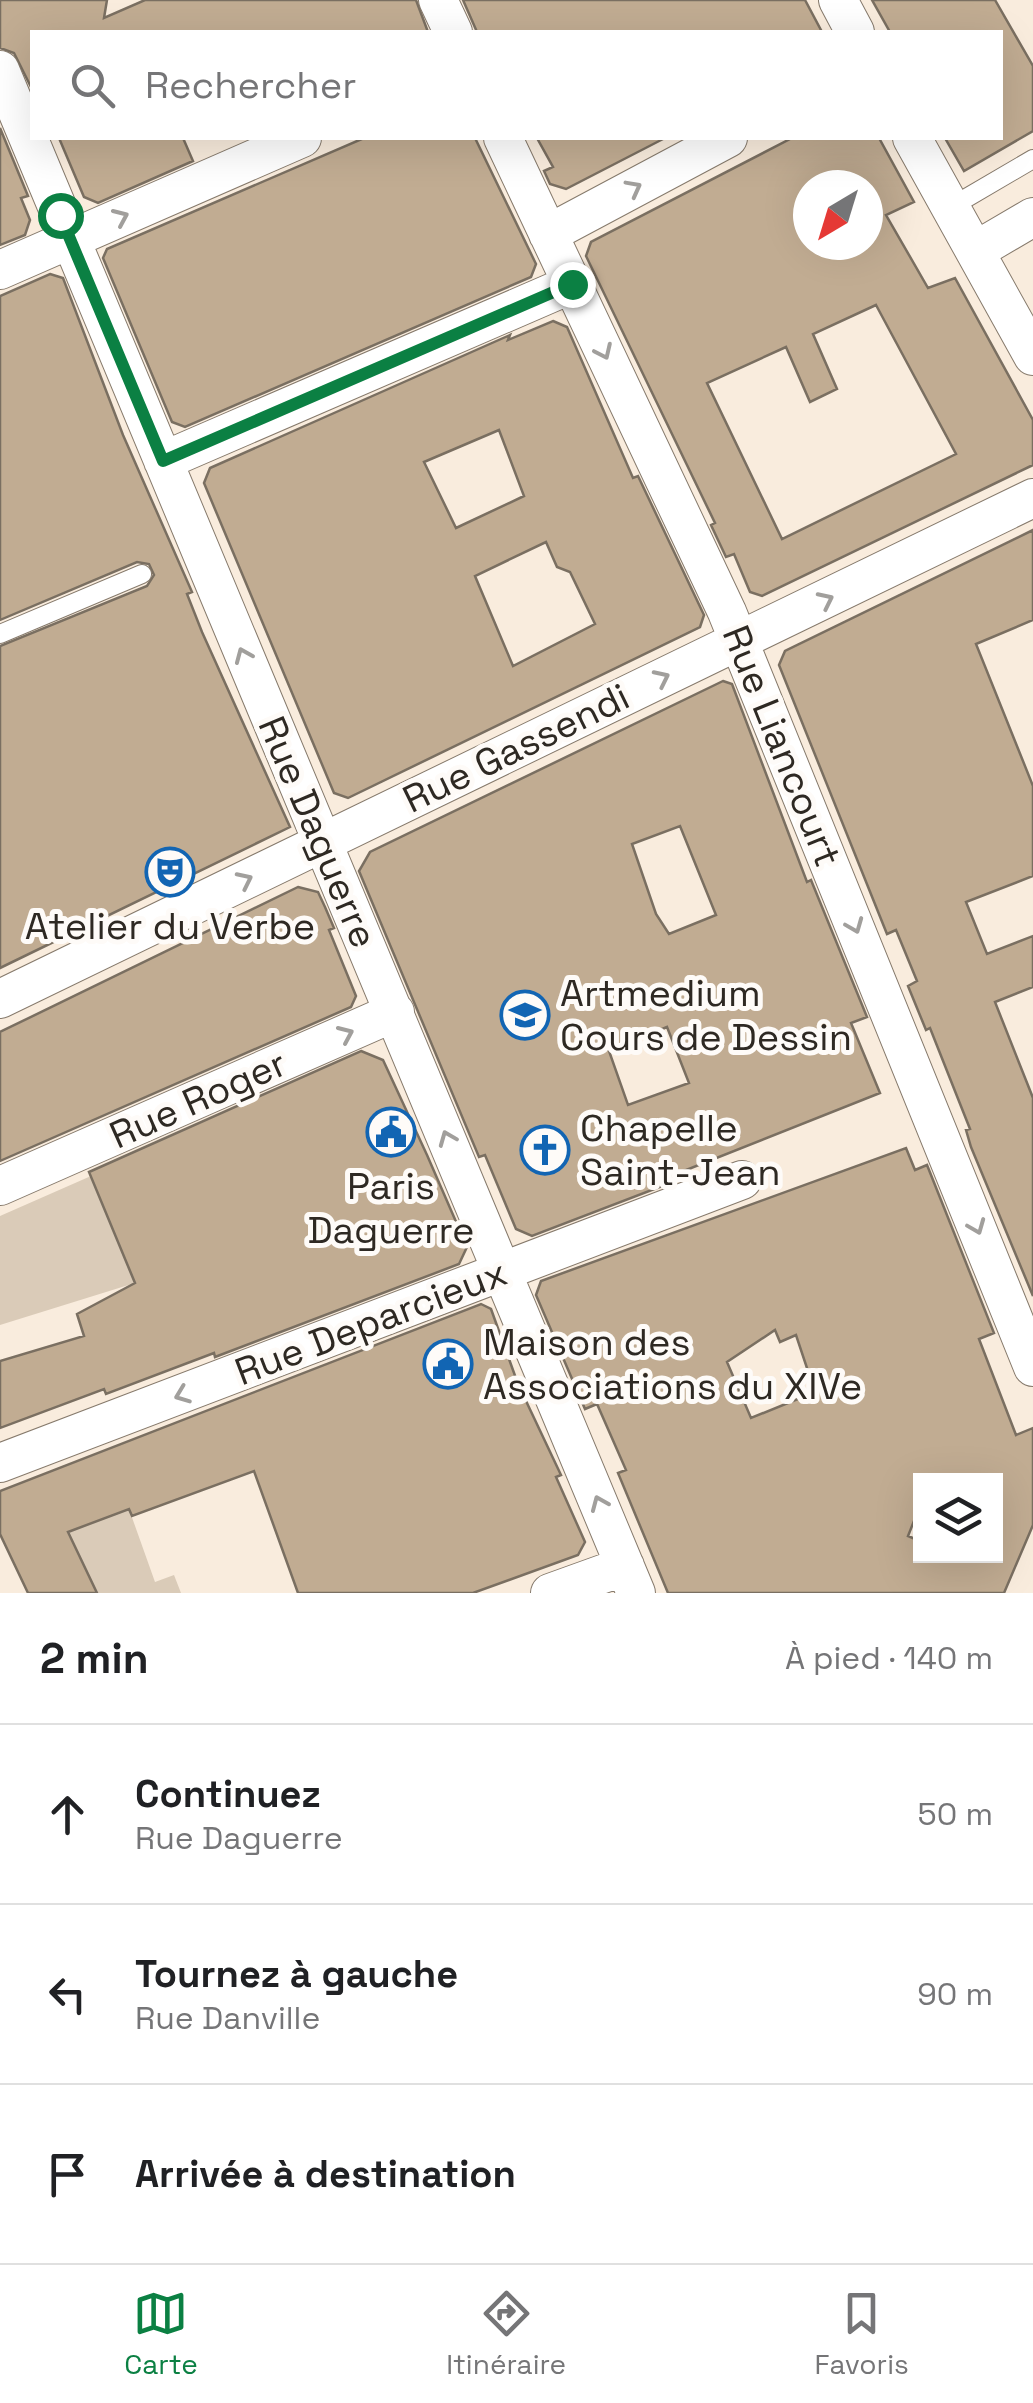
<!DOCTYPE html>
<html lang="fr">
<head>
<meta charset="utf-8">
<style>
  :root { --surface:#fff; --page:#f6f6f6; --text:#202124; --muted:#757577; --line:#e0e0e0; --accent:#0b8043 }
  body { margin:0; font-family:"Space Grotesk",sans-serif; background:var(--page); color:var(--text) }
  .controls { position:absolute; right:30px; bottom:30px; display:grid; overflow:hidden; border-radius:0px; box-shadow:0 10px 40px #0002 }
  .controls button { width:90px; height:90px; display:grid; place-items:center; padding:0; border:0; border-bottom:2px solid var(--line); background:var(--surface); color:var(--text); font:50px sans-serif }
  .compass { position:absolute; left:793px; top:170px; width:90px; height:90px; border-radius:50%; background:var(--surface); box-shadow:0 10px 40px #0002; rotate:218deg }
  .stop { position:absolute; width:30px; height:30px; margin:-22px; border:8px solid #0b8043; border-radius:50%; background:#fff }
  .stop.end { background:#0b8043; border-color:#fff; box-shadow:0 2px 10px #0008 }
  .list { margin:0; padding:0; list-style:none }
  h2 { display:flex; justify-content:space-between; align-items:center; height:130px; margin:0; padding:0 40px; font-size:42px }
  h2 small { font-size:32px; font-weight:400; color:var(--muted) }
  .list li { display:grid; grid-template-columns:65px 1fr auto; gap:30px; align-items:center; box-sizing:border-box; height:180px; padding:0 40px; border-top:2px solid var(--line) }
  .list b { display:block; font-size:38px; white-space:nowrap }
  .list p { margin:0; font-size:32px; white-space:nowrap; color:var(--muted) }
  .list em { font-size:32px; font-style:normal; color:var(--muted) }
  .icon { flex:none; width:55px; height:55px; fill:none; stroke:currentColor; stroke-width:2; stroke-linecap:round; stroke-linejoin:round }
  .map { position:relative; flex:none; width:1033px; height:1593px; overflow:hidden }
  .search { position:absolute; background:var(--surface); box-shadow:0 10px 40px #0002; left:30px; right:30px; top:30px; height:110px; display:flex; align-items:center; gap:25px; box-sizing:border-box; padding:0 35px; border-radius:0px; color:var(--muted); font-size:38px }
  .sheet { height:670px; background:var(--surface) }
  nav { display:flex; justify-content:space-around; align-items:center; box-sizing:border-box; height:140px; border-top:2px solid var(--line); background:var(--surface); font-size:28px; color:var(--muted) }
  nav a { display:grid; justify-items:center; gap:5px }
  nav .on { color:var(--accent) }
  .map>svg:first-child { display:block }
  .green { fill:#dacbb8 }
  .building { fill:#c1ac92; stroke:#7a6f61; stroke-width:2.5; fill-rule:evenodd }
  .lines { fill:none; stroke-linecap:round; stroke-linejoin:round }
  .service-casing { stroke:#867a6c; stroke-width:20 }
  .minor-casing { stroke:#867a6c; stroke-width:40 }
  .service { stroke:#fff; stroke-width:18 }
  .minor { stroke:#fff; stroke-width:38 }
  .oneway { stroke:#a19f9c }
  .route { stroke:#0b8043; stroke-width:12 }
  .labels { text-anchor:middle; dominant-baseline:central; stroke-width:10; stroke-linejoin:round; paint-order:stroke }
  .street-label { font-size:38px; fill:#2e2923; stroke:#fefbf8 }
  .poi-label { font-size:38px; fill:#2e2923; stroke:#fefbf8; text-anchor:start }
</style>
</head>
<body>
<div class="map">
<svg width="1033" height="1593" viewBox="0 0 1033 1593">
  <rect width="100%" height="100%" fill="#f9ecdd"/>
  <!-- green -->
  <path class="green" d="M91 1176 135 1283 0 1325V1216Z
    M129 1509 155 1582 174 1575 181 1593H97L74 1543 59 1533Z"/>
  <!-- building -->
  <path class="building" d="M0 0H107L104 18 145 0H416L428 32H32V89L14 53 0 48Z
    M463 0H805L822 32H477Z
    M872 0H995L1033 66V131L964 171 945 138H1000V32H890Z
    M0 128 28 196 21 198 30 220 25 235 0 245Z
    M59 138H183L193 161 98 203 84 197Z
    M364 138H475L536 264 531 277 185 427 172 422 103 258 107 249Z
    M537 138H665L566 189 550 184 544 171 553 167Z
    M792 138H879L914 202 886 215 928 288 955 278 1033 420V465L762 596 750 592 734 554 726 557 711 525 715 523 586 256 591 242ZM808 185H868V245H808ZM876 305 956 454 782 539 707 383 786 347 810 402 837 389 813 334Z
    M50 274 63 278 123 435 192 592 187 594 202 632 290 827 0 968V646L147 586 154 575 149 564 137 562 0 620V296Z
    M553 321 567 327 633 478 638 476 704 615 700 627 348 798 334 793 204 483 210 468 510 335 508 340ZM499 430 524 496 456 528 424 462ZM546 542 557 567 570 572 595 624 513 666 475 576Z
    M1033 530V620L976 644 1033 786V876L966 902 987 954 1033 936V987L995 1002 1033 1098V1296L971 1147 966 1130 970 1129 930 1028 926 1030 908 986 917 981 896 930 887 934 779 665 785 651Z
    M723 681 732 684 807 882 811 880 867 1017 851 1023 880 1093 676 1174 678 1180 532 1236 516 1229 485 1155 479 1157 359 871 370 852ZM680 826 716 915 669 934 656 914 632 844ZM667 1027 689 1083 628 1105 609 1051Z
    M298 887 318 892 325 907 334 928 329 930 356 996 351 1007 0 1161V1032Z
    M361 1051 383 1060 427 1155 467 1247 459 1264 215 1357 214 1353 106 1394 104 1389 0 1428V1361L84 1336 77 1314 135 1283 89 1172Z
    M906 1148 915 1170 927 1165 994 1333 979 1339 1016 1435 1033 1428V1525L1004 1593H668L618 1473 626 1470 597 1404 585 1409 536 1295 541 1281ZM775 1330 780 1342 796 1335 815 1392 751 1418 727 1362ZM920 1480H996V1556H920V1541L908 1536 920 1506Z
    M481 1304 491 1309 518 1384 561 1475 556 1477 585 1542 578 1555 473 1593H298L254 1471 132 1516 129 1509 68 1532 97 1593H28L0 1534V1491Z"/>
  <g class="lines">
    <!-- service casing -->
    <g class="service-casing">
      <path id="service" d="M951 207 1033 159
        M0 634 142 574"/>
    </g>
    <!-- minor casing -->
    <g class="minor-casing">
      <path id="minor" d="M438 0 453 32
        M838 0 855 32
        M0 70 636 1593
        M503 138 727 612 1033 1367
        M912 138 1033 356
        M548 234 728 138
        M975 251 1033 217
        M0 270 302 138
        M163 461 572 284
        M0 999 1033 498
        M0 1186 395 1012
        M0 1463 742 1180
        M550 1593 625 1566"/>
    </g>
    <!-- service -->
    <use href="#service" class="service"/>
    <!-- minor -->
    <use href="#minor" class="minor"/>
  </g>
  <!-- one-way arrows -->
  <defs><path id="oneway-chevron" d="M-2-3.5L2.5 0L-2 3.5" fill="none" stroke-width="1.6" stroke-linecap="round" stroke-linejoin="round" transform="scale(2.5)"/></defs>
  <g class="oneway">
    <use href="#oneway-chevron" transform="translate(634 188) rotate(-28)"/>
    <use href="#oneway-chevron" transform="translate(121 217) rotate(-24)"/>
    <use href="#oneway-chevron" transform="translate(604 352) rotate(65)"/>
    <use href="#oneway-chevron" transform="translate(826 600) rotate(-26)"/>
    <use href="#oneway-chevron" transform="translate(243 655) rotate(-113)"/>
    <use href="#oneway-chevron" transform="translate(662 678) rotate(-26)"/>
    <use href="#oneway-chevron" transform="translate(245 880) rotate(-26)"/>
    <use href="#oneway-chevron" transform="translate(855 926) rotate(68)"/>
    <use href="#oneway-chevron" transform="translate(346 1034) rotate(-24)"/>
    <use href="#oneway-chevron" transform="translate(447 1138) rotate(-112)"/>
    <use href="#oneway-chevron" transform="translate(977 1227) rotate(68)"/>
    <use href="#oneway-chevron" transform="translate(182 1395) rotate(159)"/>
    <use href="#oneway-chevron" transform="translate(599 1503) rotate(-113)"/>
  </g>
  <g class="lines">
    <!-- route -->
    <path class="route" d="M60 215 163 461 572 284"/>
  </g>
  <!-- icons -->
  <defs>
    <g id="theatre-ring" transform="scale(2.5)"><circle r="9.5" fill="#fefbf8" stroke="#1265b3" stroke-width="1.5"/><path d="M-5-5.5Q0-4 5-5.5V0Q5 5 0 6Q-5 5-5 0ZM-3.3-2.5H-1v1.5H-3.3ZM1-2.5H3.3v1.5H1ZM-2.8 1Q0 5.5 2.8 1Z" fill="#1265b3"/></g>
    <g id="university-ring" transform="scale(2.5)"><circle r="9.5" fill="#fefbf8" stroke="#1265b3" stroke-width="1.5"/><path d="M0-5L7-2L0 1L-7-2ZM-4 1L0 2.5L4 1V4Q0 6-4 4Z" fill="#1265b3"/></g>
    <g id="civic-ring" transform="scale(2.5)"><circle r="9.5" fill="#fefbf8" stroke="#1265b3" stroke-width="1.5"/><path d="M-.6-6.5H3V-4.5H.6V-3L4-1V1h2V6H-6V1h2V-1L-.6-3ZM-1.2 2.5V6h2.4V2.5Z" fill="#1265b3"/></g>
    <g id="church-ring" transform="scale(2.5)"><circle r="9.5" fill="#fefbf8" stroke="#1265b3" stroke-width="1.5"/><path d="M-1.2-6h2.4v3.5h3.3v2.4h-3.3V6h-2.4V-.1h-3.3v-2.4h3.3Z" fill="#1265b3"/></g>
  </defs>
  <g fill-rule="evenodd">
    <use href="#theatre-ring" x="170" y="872"/>
    <use href="#university-ring" x="525" y="1015"/>
    <use href="#civic-ring" x="391" y="1132"/>
    <use href="#church-ring" x="545" y="1150"/>
    <use href="#civic-ring" x="448" y="1364"/>
  </g>
  <g class="labels">
    <!-- street labels -->
    <g class="street-label">
      <text transform="translate(782 746) rotate(68)">Rue Liancourt</text>
      <text transform="translate(516 748) rotate(-26)">Rue Gassendi</text>
      <text transform="translate(318 832) rotate(67)">Rue Daguerre</text>
      <text transform="translate(198 1099) rotate(-24)">Rue Roger</text>
      <text transform="translate(371 1322) rotate(-21)">Rue Deparcieux</text>
    </g>
    <!-- poi labels -->
    <g class="poi-label">
      <text x="170" y="926" text-anchor="middle">Atelier du Verbe</text>
      <text x="560" y="993">Artmedium<tspan x="560" dy="44">Cours de Dessin</tspan></text>
      <text x="580" y="1128">Chapelle<tspan x="580" dy="44">Saint-Jean</tspan></text>
      <text x="391" y="1186" text-anchor="middle">Paris<tspan x="391" dy="44">Daguerre</tspan></text>
      <text x="483" y="1342">Maison des<tspan x="483" dy="44">Associations du XIVe</tspan></text>
    </g>
  </g>
</svg>
<div class="controls">
<button><svg class="icon" aria-label="layers" viewBox="0 0 24 24"><path d="M12 4l9 5-9 5-9-5zM3 14l9 5 9-5"/></svg></button>
</div>
<svg class="compass" viewBox="-18 -18 36 36"><path d="M0-13l5 13h-10z" fill="#e53935"/><path d="M0 13l5-13h-10z" fill="#757577"/></svg>
<div class="stop" style="left:60px;top:215px"></div>
<div class="stop end" style="left:572px;top:284px"></div>
<div class="search"><svg class="icon" aria-label="search" viewBox="0 0 24 24"><circle cx="10" cy="10" r="6"/><path d="M15 15l6 6"/></svg>Rechercher</div>
</div>
<section class="sheet">
<h2>2 min<small>À pied · 140 m</small></h2>
<ul class="list">
<li><svg class="icon" aria-label="ahead" viewBox="0 0 24 24"><path d="M12 20V5M6 11l6-6 6 6"/></svg><div><b>Continuez</b><p>Rue Daguerre</p></div><em>50 m</em></li>
<li><svg class="icon" aria-label="left" viewBox="0 0 24 24"><path d="M17 20v-9H6M10 6l-5 5 5 5"/></svg><div><b>Tournez à gauche</b><p>Rue Danville</p></div><em>90 m</em></li>
<li><svg class="icon" aria-label="arrive" viewBox="0 0 24 24"><path d="M6 21V4h12l-3 4 3 4H6"/></svg><div><b>Arrivée à destination</b></div></li>
</ul>
</section>
<nav>
<a class="on"><svg class="icon" aria-label="map" viewBox="0 0 24 24"><path d="M3 6l6-2 6 2 6-2v14l-6 2-6-2-6 2zM9 4v14M15 6v14"/></svg>Carte</a>
<a><svg class="icon" aria-label="directions" viewBox="0 0 24 24"><path d="M12 3l9 9-9 9-9-9zM9 14v-3h6M13 9l2 2-2 2"/></svg>Itinéraire</a>
<a><svg class="icon" aria-label="saved" viewBox="0 0 24 24"><path d="M7 4h10v16l-5-4-5 4z"/></svg>Favoris</a>
</nav>
</body>
</html>
